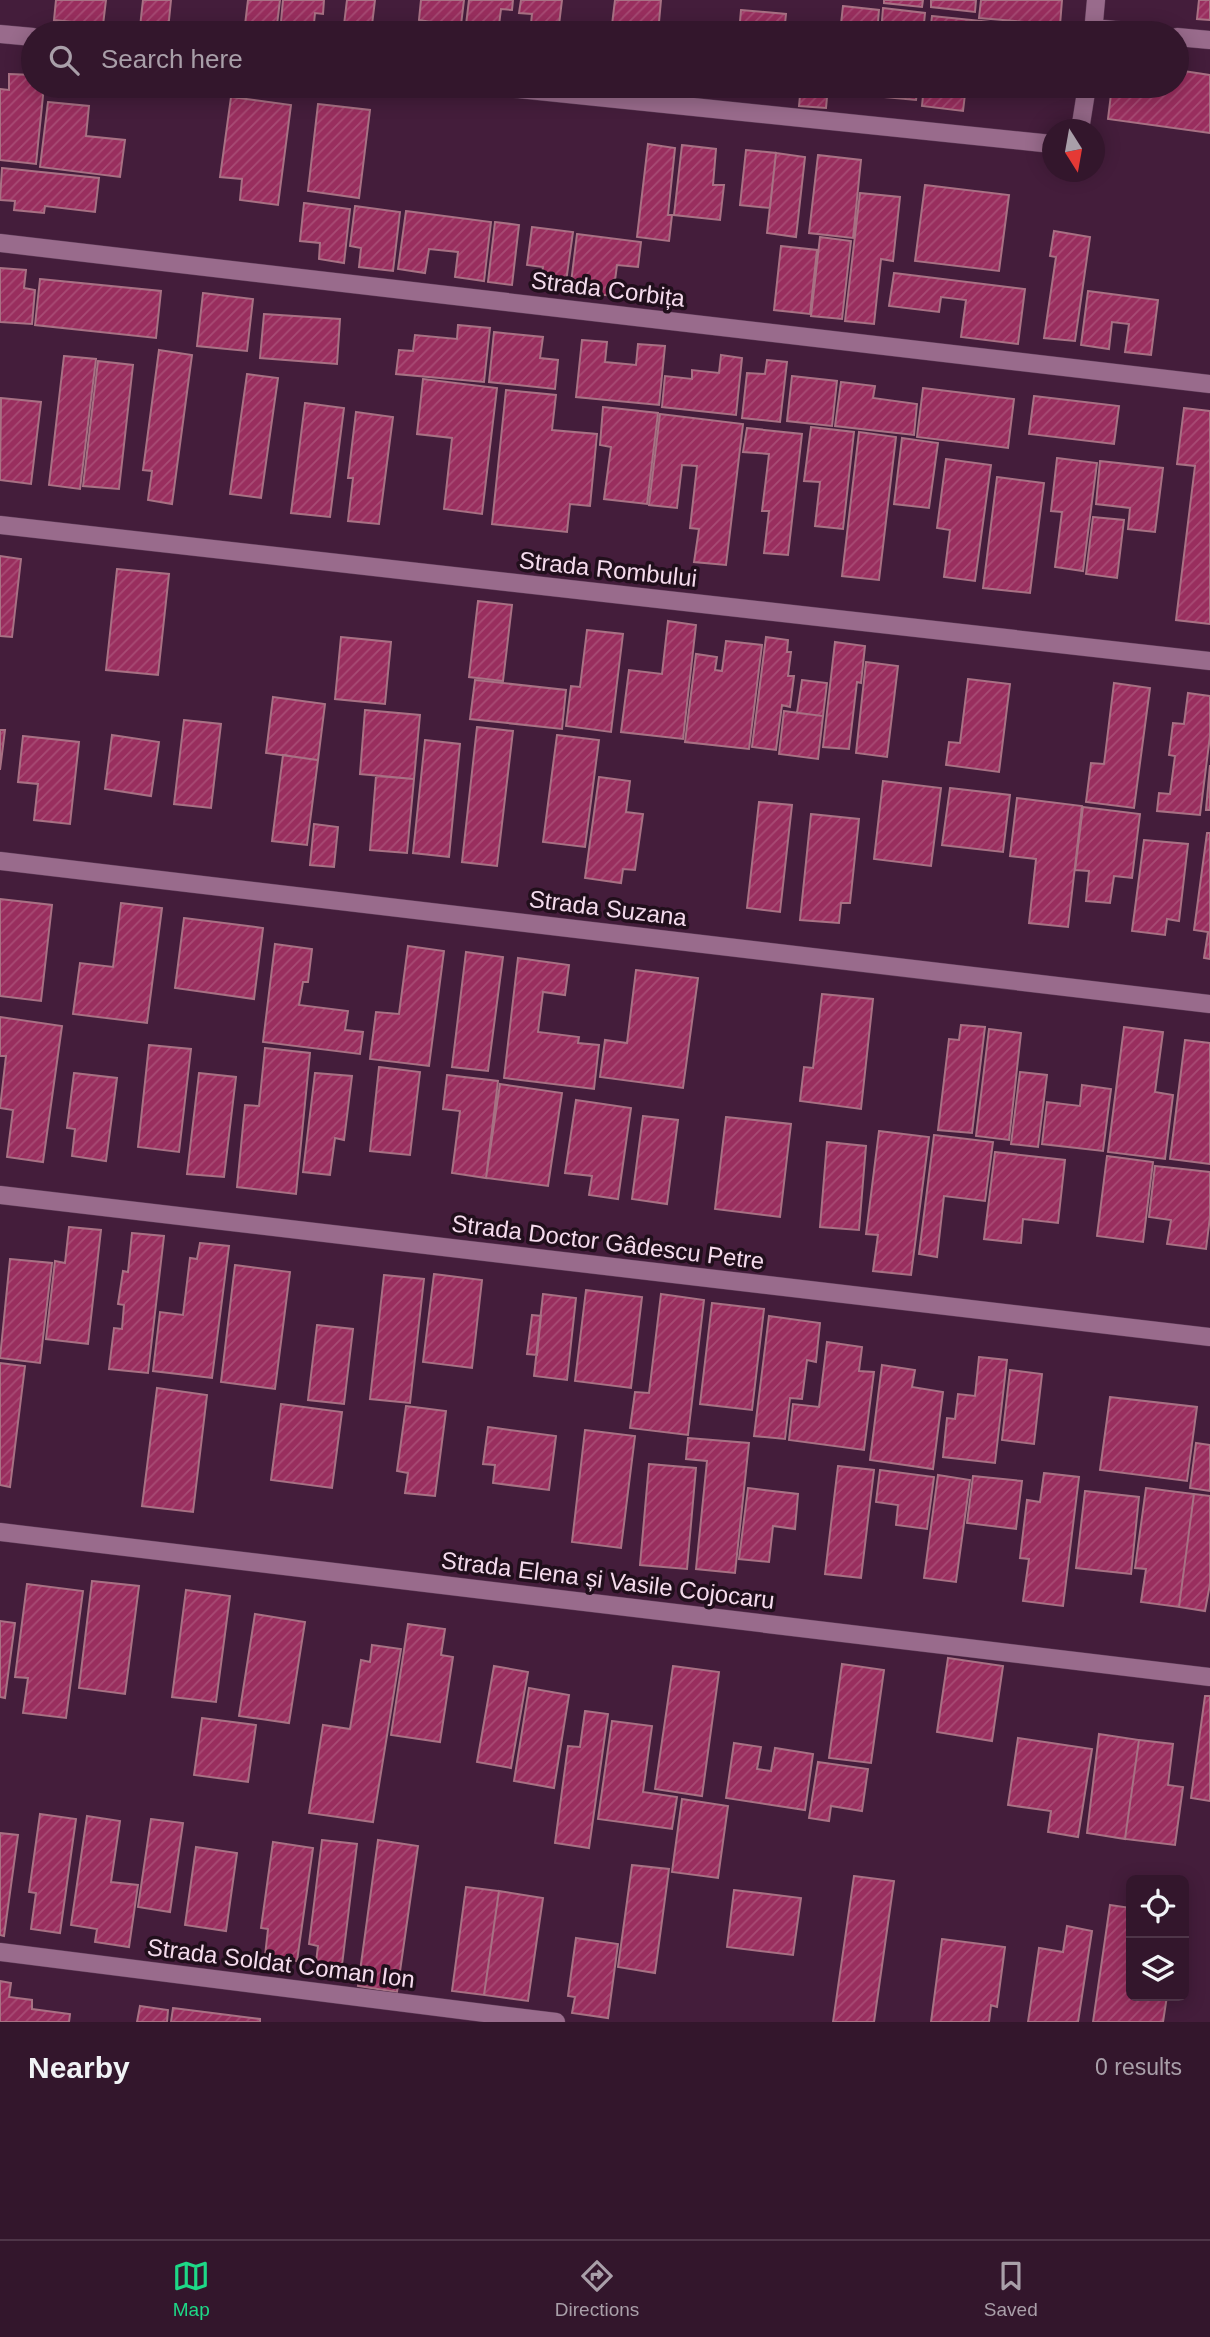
<!DOCTYPE html>
<html lang="en">
<head>
<meta charset="utf-8">
<style>
  :root { --surface:#33162c; --page:#3e2338; --text:#f1f3f6; --muted:#a99fa9; --line:#4e3548; --accent:#1ed887 }
  body { margin:0; font-family:Helvetica,sans-serif; background:var(--page); color:var(--text) }
  .controls { position:absolute; right:21px; bottom:21px; display:grid; overflow:hidden; border-radius:10px; box-shadow:0 4px 18px #0003 }
  .controls button { width:63px; height:63px; display:grid; place-items:center; padding:0; border:0; border-bottom:2px solid var(--line); background:var(--surface); color:var(--text); font:35px sans-serif }
  .compass { position:absolute; left:1042px; top:119px; width:63px; height:63px; border-radius:50%; background:var(--surface); box-shadow:0 4px 18px #0003; rotate:169deg }
  .list { margin:0; padding:0; list-style:none }
  h2 { display:flex; justify-content:space-between; align-items:center; height:91px; margin:0; padding:0 28px; font-size:30px }
  h2 small { font-size:23px; font-weight:400; color:var(--muted) }
  .icon { flex:none; width:38px; height:38px; fill:none; stroke:currentColor; stroke-width:2; stroke-linecap:round; stroke-linejoin:round }
  .map { position:relative; flex:none; width:1210px; height:2022px; overflow:hidden }
  .search { position:absolute; background:var(--surface); box-shadow:0 4px 18px #0003; left:21px; right:21px; top:21px; height:77px; display:flex; align-items:center; gap:18px; box-sizing:border-box; padding:0 24px; border-radius:38px; color:var(--muted); font-size:26px }
  .sheet { height:217px; background:var(--surface) }
  nav { display:flex; justify-content:space-around; align-items:center; box-sizing:border-box; height:98px; border-top:2px solid var(--line); background:var(--surface); font-size:19px; color:var(--muted) }
  nav a { display:grid; justify-items:center; gap:4px }
  nav .on { color:var(--accent) }
  .map>svg:first-child { display:block }
  .building { fill:url(#building-hatch); stroke:#a87184; stroke-width:2 }
  .lines { fill:none; stroke-linecap:round; stroke-linejoin:round }
  .minor-casing { stroke:#5e3c57; stroke-width:19 }
  .minor { stroke:#996b8c; stroke-width:18 }
  .labels { text-anchor:middle; dominant-baseline:central; stroke-width:7; stroke-linejoin:round; paint-order:stroke }
  .street-label { font-size:24px; fill:#f5dbed; stroke:#210f1c }
</style>
</head>
<body>
<div class="map">
<svg width="1210" height="2022" viewBox="0 0 1210 2022">
  <defs>
    <pattern id="building-hatch" width="6" height="6" patternUnits="userSpaceOnUse" patternTransform="scale(1.75)"><rect width="6" height="6" fill="#992e5e"/><path d="M-1 1l2-2M0 6l6-6M5 7l2-2" fill="none" stroke="#a84c75"/></pattern>
  </defs>
  <rect width="100%" height="100%" fill="#441d3b"/>
  <!-- building -->
  <path class="building" d="M56 0H106L103 25 54 20Z
    M143 0H171L168 30 140 27Z
    M248 0H280L276 33H244Z
    M283 0H324L323 14 315 13 313 33H280Z
    M347 0H375L371 33H343Z
    M421 0H464L460 33H436L438 23 419 20Z
    M469 0H513L512 10 501 9 498 33H465Z
    M521 0H562L558 33H530L532 14 519 13Z
    M615 0H661L658 33H611Z
    M884 0H923L922 7 884 3Z
    M931 0H976L975 12 931 7Z
    M981 0H1062L1060 25 979 18Z
    M1199 0H1210V20L1197 19Z
    M843 6 879 10 877 33H840Z
    M883 8 925 13 923 33H881Z
    M741 10 786 14 784 33H739Z
    M932 16 1060 29 1059 33H930Z
    M1177 70 1210 75V133L1108 119 1112 86H1177Z
    M9 74 33 75V86H44L36 164 0 160V89L9 90Z
    M746 86H779L778 90Z
    M801 86H828L826 108 799 106Z
    M875 86H918L916 100 874 96Z
    M924 86H966L963 111 922 106Z
    M231 97 291 105 278 205 240 200 242 179 220 177Z
    M48 102 89 106 86 136 125 140 120 177 40 167Z
    M318 104 370 110 359 198 308 191Z
    M648 144 675 148 668 215H672L669 241 637 237Z
    M682 145 716 149 713 185H724L720 220 674 215Z
    M746 150 776 153 770 208 740 205Z
    M776 153 805 157 796 237 767 233Z
    M818 155 861 160 853 238 809 233Z
    M2 168 99 178 95 212 45 206 44 213 14 210 15 201 0 200Z
    M925 185 1009 195 999 271 915 261Z
    M860 193 900 197 893 261 881 259 874 324 845 321Z
    M304 203 350 209 344 263 319 259 320 243 300 241Z
    M355 206 400 212 393 271 359 267 361 248 350 246Z
    M406 211 491 222 484 281 455 277 458 252 429 249 425 273 398 269Z
    M495 222 519 225 512 285 488 282Z
    M532 227 573 232 565 289 540 286 543 267 527 265Z
    M1054 231 1090 237 1075 341 1044 338 1056 257 1050 256Z
    M577 234 641 242 638 267 617 265 613 296 570 291Z
    M820 237 851 241 842 319 811 316Z
    M781 246 817 250 810 314 774 310Z
    M0 268 26 270 24 288 35 290 32 324 0 322Z
    M894 273 1025 289 1018 344 961 337 966 300 941 297 939 312 889 306Z
    M40 279 161 291 156 338 35 325Z
    M1088 291 1158 300 1151 355 1125 352 1129 324 1112 322 1109 349 1081 345Z
    M203 293 253 299 247 351 197 346Z
    M264 314 340 319 337 364 260 358Z
    M458 325 490 328 484 382 396 374 399 350 413 351 415 335 457 339Z
    M494 332 543 337 540 358 558 360 555 389 489 382Z
    M582 340 607 342 605 362 636 365 638 344 665 346 659 405 576 397Z
    M159 350 192 355 172 504 148 500 152 471 143 470Z
    M721 355 742 358 736 415 662 407 665 376 692 379V370L719 373Z
    M64 356 96 359 80 489 49 485Z
    M767 360 787 362 780 422 742 418 747 373 765 374Z
    M98 361 133 365 119 489 83 486Z
    M247 374 278 378 261 498 230 494Z
    M792 376 837 381 832 426 787 421Z
    M423 379 497 388 482 514 444 509 452 438 417 434Z
    M841 382 875 386 873 398 917 404 914 435 835 426Z
    M923 388 1014 399 1008 448 917 437Z
    M506 390 556 395 552 430 597 434 590 506 570 504 567 532 492 524Z
    M1034 396 1119 406 1114 444 1029 434Z
    M1 398 41 402 31 484 0 480Z
    M305 403 344 408 330 517 291 513Z
    M603 407 658 413 647 504 604 499 611 447 600 445Z
    M1184 408 1210 411V624L1176 620 1195 466 1177 464Z
    M356 412 393 417 379 524 348 521 353 478H348Z
    M660 414 743 424 726 565 694 562 699 529 690 528 697 466 682 465 677 508 649 505Z
    M811 427 854 432 843 529 815 526 820 482 804 481Z
    M747 428 802 434 788 555 764 553 769 511H762L769 454 743 452Z
    M859 432 896 437 879 580 842 576Z
    M902 438 938 443 929 508 894 504Z
    M1057 458 1097 463 1083 571 1055 567 1062 512 1051 511Z
    M946 459 991 465 975 581 944 577 950 530 937 528Z
    M1100 461 1163 468 1155 532 1128 529 1130 508 1096 504Z
    M997 477 1044 483 1030 593 983 588Z
    M1093 517 1124 520 1117 578 1086 574Z
    M0 556 21 559 12 637 0 636Z
    M117 569 169 574 158 675 106 670Z
    M478 601 512 605 503 681 469 677Z
    M668 621 696 625 683 739 621 732 629 670 662 674Z
    M587 630 623 634 611 732 566 726 571 686 580 687Z
    M341 637 391 642 385 704 335 699Z
    M766 637 788 640 787 652H791L788 676H794L790 707 782 705 776 750 752 747Z
    M726 641 762 645 749 749 685 742 696 654 717 657 715 670 722 671Z
    M835 642 865 646 861 683 857 682 849 749 823 747Z
    M866 662 898 666 887 757 856 753Z
    M968 679 1010 684 999 772 946 765 949 742 960 743Z
    M475 680 566 690 562 729 470 719Z
    M802 680 827 683 823 716 797 713Z
    M1114 683 1150 688 1134 808 1086 802 1091 763 1104 764Z
    M1188 693 1210 696V736L1200 815 1157 811 1159 793 1170 794 1175 756 1169 755 1173 723 1184 724Z
    M273 697 325 704 318 760 266 753Z
    M365 710 420 715 414 779 360 774Z
    M784 711 823 716 818 759 779 754Z
    M184 720 221 724 211 808 174 804Z
    M477 727 513 731 497 866 462 862Z
    M0 730H5L0 770Z
    M112 735 159 742 151 796 105 789Z
    M557 735 599 740 585 847 543 842Z
    M23 736 79 742 70 824 34 820 38 784 18 782Z
    M425 740 460 744 449 857 413 853Z
    M283 755 318 760 307 845 272 841Z
    M1210 765V810H1206Z
    M376 776 414 779 407 853 370 850Z
    M599 777 630 781 626 812 643 814 635 870 623 869 621 883 585 878Z
    M883 781 941 788 931 866 874 859Z
    M950 788 1010 795 1003 852 942 845Z
    M1017 798 1082 806 1068 927 1029 923 1036 859 1010 856Z
    M759 802 792 805 780 912 747 908Z
    M1083 807 1140 814 1132 878 1114 876 1110 903 1086 901 1089 871 1075 870Z
    M811 814 859 819 850 903H841L839 923 800 920Z
    M314 824 338 827 334 867 310 865Z
    M1207 833H1210V959L1204 958 1208 932 1194 930Z
    M1144 840 1188 844 1179 921 1167 919 1165 935 1132 931Z
    M0 899 52 905 41 1001 0 996Z
    M121 903 162 908 147 1023 73 1014 80 963 113 967Z
    M184 918 263 928 254 999 175 988Z
    M275 944 312 949 308 982H303L299 1005 348 1011 345 1030 363 1032 360 1054 263 1042Z
    M408 946 444 951 429 1066 370 1059 376 1012 399 1014Z
    M466 952 503 957 488 1071 452 1067Z
    M518 958 569 965 565 995 543 992 538 1032 579 1037 578 1043 599 1045 594 1089 504 1078Z
    M636 970 698 978 683 1088 600 1077 605 1040 627 1043Z
    M822 994 873 999 861 1109 800 1101 804 1067 813 1068Z
    M0 1017 62 1026 43 1162 7 1157 13 1110 0 1108 6 1056H0Z
    M961 1025 985 1027 972 1133 938 1130 949 1039 959 1040Z
    M1124 1027 1163 1032 1155 1092 1173 1095 1165 1159 1108 1152Z
    M989 1029 1021 1033 1009 1140 976 1136Z
    M1185 1040 1210 1043V1164L1170 1159Z
    M149 1045 191 1049 179 1152 138 1147Z
    M265 1048 310 1053 296 1194 237 1187 245 1105 259 1106Z
    M379 1067 420 1072 410 1155 370 1151Z
    M1020 1072 1047 1075 1038 1147 1011 1144Z
    M74 1073 117 1078 106 1161 72 1156 75 1129 67 1128Z
    M199 1073 236 1077 224 1177 187 1174Z
    M315 1073 352 1076 344 1140 335 1138 330 1175 303 1172Z
    M447 1075 498 1081 486 1178 452 1173 460 1111 443 1109Z
    M500 1084 562 1093 548 1186 486 1178Z
    M1082 1085 1111 1089 1103 1151 1042 1144 1047 1102 1080 1106Z
    M576 1100 631 1108 618 1199 589 1195 592 1176 565 1173Z
    M643 1116 678 1120 667 1204 632 1199Z
    M726 1117 791 1124 780 1217 715 1209Z
    M879 1131 929 1137 911 1275 873 1271 878 1235 866 1234Z
    M934 1135 993 1142 985 1201 944 1196 937 1257 919 1254Z
    M827 1142 866 1146 859 1230 820 1227Z
    M995 1152 1065 1160 1058 1223 1023 1219 1021 1243 984 1239Z
    M1107 1156 1153 1162 1143 1242 1097 1236Z
    M1155 1166 1210 1172V1217L1206 1249 1167 1244 1171 1220 1149 1217Z
    M69 1227 101 1230 88 1344 46 1339 55 1261 65 1263Z
    M132 1233 164 1236 148 1373 109 1369 114 1328 122 1329 124 1305 118 1304 123 1271 128 1272Z
    M200 1243 229 1246 212 1378 153 1371 160 1312 183 1315 190 1258 197 1259Z
    M10 1259 52 1263 40 1363 0 1358Z
    M235 1265 290 1272 275 1389 221 1382Z
    M434 1274 482 1280 472 1368 423 1362Z
    M384 1275 424 1279 410 1403 370 1399Z
    M586 1290 642 1297 631 1388 575 1381Z
    M543 1294 576 1298 567 1380 534 1376Z
    M661 1294 704 1300 688 1435 630 1428 635 1392 649 1393Z
    M712 1303 764 1309 752 1410 700 1404Z
    M532 1315 541 1316 537 1355 527 1354Z
    M769 1316 820 1323 816 1362 807 1360 802 1399 790 1398 785 1439 754 1436Z
    M317 1325 353 1329 344 1404 308 1400Z
    M827 1342 862 1347 859 1371 874 1372 864 1450 789 1440 793 1404 819 1407Z
    M979 1357 1007 1360 995 1463 943 1457 947 1418 955 1419 958 1394 975 1396Z
    M0 1363 25 1366 10 1487 0 1485Z
    M882 1365 915 1370 912 1387 943 1392 933 1469 870 1460Z
    M1010 1370 1042 1374 1034 1444 1002 1440Z
    M157 1388 207 1395 193 1512 142 1506Z
    M1110 1397 1197 1407 1187 1481 1100 1470Z
    M281 1404 342 1412 332 1488 271 1480Z
    M406 1406 446 1411 435 1496 405 1493 408 1473 397 1471Z
    M488 1427 556 1436 549 1490 493 1483 495 1465 483 1464Z
    M585 1430 635 1436 621 1548 572 1542Z
    M688 1438 749 1443 735 1573 696 1569 707 1461 686 1459Z
    M1196 1443 1210 1445V1491L1190 1488Z
    M649 1464 696 1468 687 1569 640 1565Z
    M838 1466 874 1470 861 1578 825 1574Z
    M880 1470 934 1477 927 1529 896 1525 898 1505 876 1502Z
    M1044 1473 1079 1477 1063 1606 1023 1601 1029 1559 1020 1558 1027 1500 1040 1502Z
    M938 1475 970 1480 956 1582 924 1578Z
    M973 1476 1022 1481 1016 1529 967 1523Z
    M748 1488 798 1494 795 1529 773 1526 769 1562 739 1559Z
    M1146 1488 1194 1494 1179 1607 1141 1602 1146 1569 1135 1568Z
    M1085 1491 1139 1497 1131 1574 1076 1568Z
    M1194 1494 1210 1496V1584L1205 1611 1179 1607Z
    M92 1581 139 1586 125 1694 79 1688Z
    M27 1584 83 1591 66 1718 23 1713 28 1678 15 1677Z
    M186 1590 230 1596 216 1702 172 1697Z
    M255 1614 305 1622 289 1723 239 1716Z
    M0 1621 15 1623 5 1698 0 1697Z
    M408 1624 445 1629 441 1655 453 1657 440 1742 391 1735Z
    M372 1645 401 1649 373 1822 309 1813 323 1725 350 1729 361 1660 370 1662Z
    M948 1658 1003 1666 992 1741 937 1732Z
    M842 1664 884 1670 871 1763 829 1758Z
    M494 1666 528 1672 511 1768 477 1762Z
    M673 1666 719 1672 702 1796 655 1789Z
    M529 1688 569 1695 554 1788 514 1781Z
    M1205 1696H1210V1801L1191 1798Z
    M585 1711 608 1714 589 1848 555 1843 568 1746 580 1747Z
    M202 1718 256 1725 248 1782 194 1775Z
    M612 1721 652 1726 643 1792 677 1797 672 1829 598 1819Z
    M1099 1734 1139 1740 1125 1839 1087 1833Z
    M1018 1738 1092 1749 1078 1837 1048 1832 1051 1811 1008 1805Z
    M1139 1740 1173 1744 1168 1785 1183 1787 1175 1845 1125 1839Z
    M734 1743 761 1747 757 1769 771 1771 775 1748 813 1754 805 1810 726 1798Z
    M818 1762 868 1769 862 1811 831 1806 829 1821 809 1818Z
    M682 1799 728 1806 718 1878 672 1872Z
    M40 1814 76 1819 60 1933 31 1929 36 1893 29 1892Z
    M87 1816 120 1821 111 1882 138 1885 129 1947 95 1942 97 1929 71 1925Z
    M151 1819 183 1823 170 1912 138 1907Z
    M0 1833 18 1835 4 1936 0 1935Z
    M322 1840 357 1844 341 1973 315 1970 318 1946 309 1944Z
    M378 1840 418 1846 397 1992 358 1986Z
    M273 1842 313 1848 297 1961 265 1956 268 1929 261 1928Z
    M196 1847 237 1853 226 1931 185 1925Z
    M632 1865 669 1869 655 1973 618 1967Z
    M854 1876 894 1881 874 2022H833Z
    M466 1887 499 1891 484 1995 452 1991Z
    M734 1890 801 1898 793 1955 727 1947Z
    M499 1891 543 1898 528 2001 484 1995Z
    M1110 1905 1131 1908V1996H1167L1163 2022H1093Z
    M1067 1926 1092 1931 1078 2022H1028L1039 1948 1063 1952Z
    M576 1938 618 1944 608 2018 572 2013 575 1997 568 1996Z
    M942 1939 1005 1947 997 2007 991 2005 989 2022H931Z
    M0 1981 11 1983 9 1997 32 2000V2009L70 2014 69 2022H0Z
    M140 2006 168 2010 167 2022H137Z
    M173 2008 260 2019V2022H171Z"/>
  <g class="lines">
    <!-- minor casing -->
    <g class="minor-casing">
      <path id="minor" d="M1093 28 1148 33
        M1093 33 1096 0
        M0 34 33 37
        M1177 37 1210 40
        M490 86 1052 144
        M1080 130 1087 86
        M0 243 1210 384
        M0 525 1210 661
        M0 861 1210 1004
        M0 1195 1210 1337
        M0 1532 1210 1677
        M0 1952 556 2022"/>
    </g>
    <!-- minor -->
    <use href="#minor" class="minor"/>
  </g>
  <g class="labels">
    <!-- street labels -->
    <g class="street-label">
      <text transform="translate(608 289) rotate(7)">Strada Corbița</text>
      <text transform="translate(608 569) rotate(6)">Strada Rombului</text>
      <text transform="translate(608 908) rotate(7)">Strada Suzana</text>
      <text transform="translate(608 1242) rotate(7)">Strada Doctor Gâdescu Petre</text>
      <text transform="translate(608 1580) rotate(7)">Strada Elena și Vasile Cojocaru</text>
      <text transform="translate(281 1963) rotate(7)">Strada Soldat Coman Ion</text>
    </g>
  </g>
</svg>
<div class="controls">
<button><svg class="icon" aria-label="locate" viewBox="0 0 24 24"><circle cx="12" cy="12" r="6"/><path d="M12 2v4M12 18v4M2 12h4M18 12h4"/></svg></button>
<button><svg class="icon" aria-label="layers" viewBox="0 0 24 24"><path d="M12 4l9 5-9 5-9-5zM3 14l9 5 9-5"/></svg></button>
</div>
<svg class="compass" viewBox="-18 -18 36 36"><path d="M0-13l5 13h-10z" fill="#e53935"/><path d="M0 13l5-13h-10z" fill="#a99fa9"/></svg>
<div class="search"><svg class="icon" aria-label="search" viewBox="0 0 24 24"><circle cx="10" cy="10" r="6"/><path d="M15 15l6 6"/></svg>Search here</div>
</div>
<section class="sheet">
<h2>Nearby<small>0 results</small></h2>
<ul class="list">
</ul>
</section>
<nav>
<a class="on"><svg class="icon" aria-label="map" viewBox="0 0 24 24"><path d="M3 6l6-2 6 2 6-2v14l-6 2-6-2-6 2zM9 4v14M15 6v14"/></svg>Map</a>
<a><svg class="icon" aria-label="directions" viewBox="0 0 24 24"><path d="M12 3l9 9-9 9-9-9zM9 14v-3h6M13 9l2 2-2 2"/></svg>Directions</a>
<a><svg class="icon" aria-label="saved" viewBox="0 0 24 24"><path d="M7 4h10v16l-5-4-5 4z"/></svg>Saved</a>
</nav>
</body>
</html>
